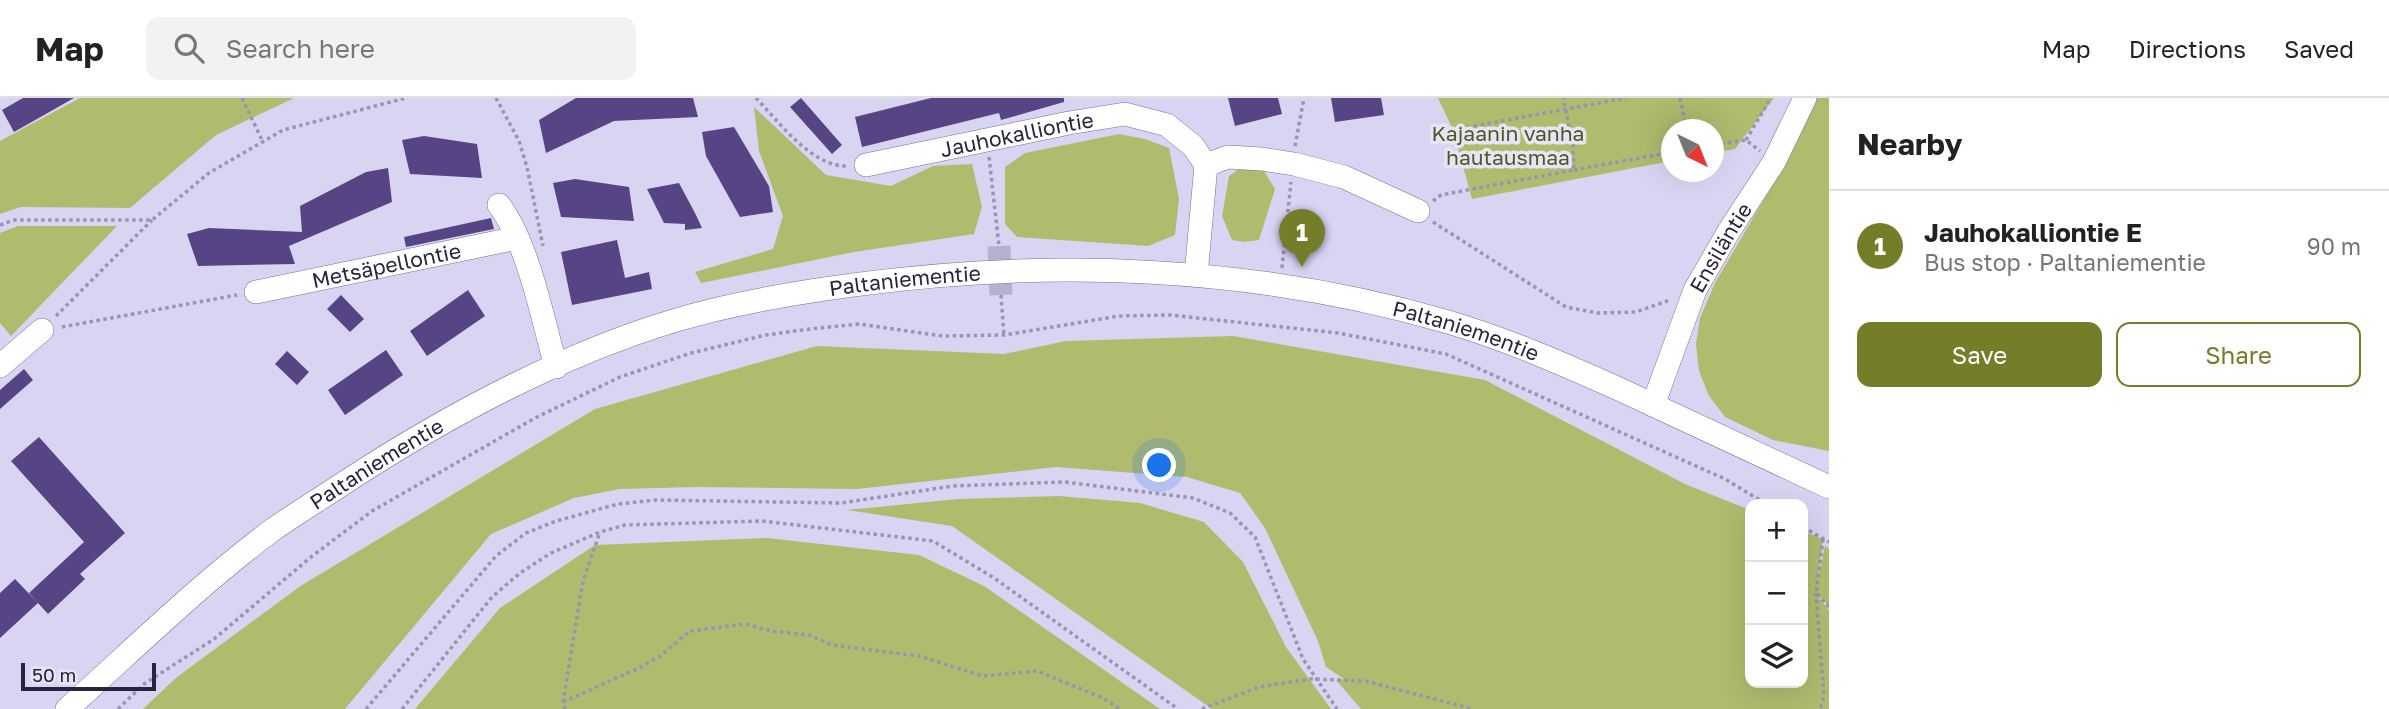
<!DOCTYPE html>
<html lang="en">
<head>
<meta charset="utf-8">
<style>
  :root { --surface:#fff; --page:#f2f2f2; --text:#222; --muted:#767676; --line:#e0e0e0; --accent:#757d28 }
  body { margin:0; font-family:"Golos Text",sans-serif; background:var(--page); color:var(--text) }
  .controls { position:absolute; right:21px; bottom:21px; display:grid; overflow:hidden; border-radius:14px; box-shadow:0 7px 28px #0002 }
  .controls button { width:63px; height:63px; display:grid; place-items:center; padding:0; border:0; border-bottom:2px solid var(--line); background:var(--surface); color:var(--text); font:35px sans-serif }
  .compass { position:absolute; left:1661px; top:21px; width:63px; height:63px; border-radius:50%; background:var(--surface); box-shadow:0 7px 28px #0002; rotate:137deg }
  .scale { position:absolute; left:21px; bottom:18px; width:135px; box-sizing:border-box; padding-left:7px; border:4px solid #2a233f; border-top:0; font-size:19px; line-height:24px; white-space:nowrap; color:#2a233f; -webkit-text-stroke:5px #e7e4f3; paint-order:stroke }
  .you { position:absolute; left:1160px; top:368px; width:24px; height:24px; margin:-18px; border:5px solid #fff; border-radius:50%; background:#1a73e8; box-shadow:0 0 0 10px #1a73e833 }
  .badge { display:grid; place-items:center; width:46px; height:46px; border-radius:50%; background:var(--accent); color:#fff; font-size:23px; font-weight:700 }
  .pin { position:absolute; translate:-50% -58px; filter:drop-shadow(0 2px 4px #0008) }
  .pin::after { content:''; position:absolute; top:37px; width:24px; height:21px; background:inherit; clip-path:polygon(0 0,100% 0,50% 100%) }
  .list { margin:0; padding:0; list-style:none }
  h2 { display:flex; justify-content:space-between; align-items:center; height:91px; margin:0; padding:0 28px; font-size:30px }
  h2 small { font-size:23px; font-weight:400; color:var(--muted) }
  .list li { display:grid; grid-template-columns:46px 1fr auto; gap:21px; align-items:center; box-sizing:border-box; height:112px; padding:0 28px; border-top:2px solid var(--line) }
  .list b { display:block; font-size:26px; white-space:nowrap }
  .list p { margin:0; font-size:23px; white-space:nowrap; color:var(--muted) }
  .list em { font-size:23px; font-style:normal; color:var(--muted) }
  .actions { display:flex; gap:14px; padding:21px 28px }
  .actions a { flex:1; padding:16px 0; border:2px solid var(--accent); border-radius:14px; text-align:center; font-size:24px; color:var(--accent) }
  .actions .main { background:var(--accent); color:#fff }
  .icon { flex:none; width:38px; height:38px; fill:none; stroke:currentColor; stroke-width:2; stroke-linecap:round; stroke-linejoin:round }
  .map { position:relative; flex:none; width:1829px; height:611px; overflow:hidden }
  header { display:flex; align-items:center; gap:42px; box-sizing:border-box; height:98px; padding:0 35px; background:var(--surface); border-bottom:2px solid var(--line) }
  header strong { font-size:33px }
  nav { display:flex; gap:38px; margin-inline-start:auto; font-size:24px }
  .search { width:490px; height:63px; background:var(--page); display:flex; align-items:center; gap:18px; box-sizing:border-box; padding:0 24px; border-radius:14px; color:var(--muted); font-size:26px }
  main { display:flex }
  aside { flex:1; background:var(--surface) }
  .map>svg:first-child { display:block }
  .green { fill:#b1bb6e }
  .building { fill:#564485 }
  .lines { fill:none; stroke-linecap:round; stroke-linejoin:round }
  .minor-tunnel { stroke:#b7b1cf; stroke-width:23; stroke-dasharray:23 11; stroke-linecap:butt }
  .minor-casing { stroke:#7a68ac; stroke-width:24 }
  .path { stroke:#9a93b1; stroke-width:3.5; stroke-dasharray:3.5 3.5; stroke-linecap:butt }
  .minor { stroke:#fff; stroke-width:23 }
  .labels { text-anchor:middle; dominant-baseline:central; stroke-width:7; stroke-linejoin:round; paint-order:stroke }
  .park-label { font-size:21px; fill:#515626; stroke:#e7e4f3 }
  .street-label { font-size:21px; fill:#2a233f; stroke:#e7e4f3 }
</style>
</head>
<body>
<header>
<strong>Map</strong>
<div class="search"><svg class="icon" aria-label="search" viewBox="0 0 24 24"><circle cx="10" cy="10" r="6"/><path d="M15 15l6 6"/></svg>Search here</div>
<nav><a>Map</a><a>Directions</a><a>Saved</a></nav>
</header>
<main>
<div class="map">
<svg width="1829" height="611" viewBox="0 0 1829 611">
  <rect width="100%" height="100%" fill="#dad4f3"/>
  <!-- green -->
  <path class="green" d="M80 0H294L216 37 130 110 21 109 0 116V43Z
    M1438 0H1774L1735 51 1714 55V32H1672L1671 63 1472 101 1453 32Z
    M1816 0H1829V353L1773 342 1725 319 1709 298 1699 273 1696 246 1700 220 1715 185 1788 60Z
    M754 9 826 77 891 88 933 68 972 66 982 109 974 136 854 154 701 185 695 174 773 151 783 118 759 53Z
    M1119 36 1145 41 1169 50 1179 101 1175 137 1148 148 1017 139 1005 126V69L1025 55Z
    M1243 68 1264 73 1275 91 1259 142 1245 144 1232 142 1222 118 1229 78Z
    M18 128H117L11 238 0 225V135Z
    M1233 238 1485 282 1685 386 1750 412V585H1803V433L1823 441 1818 480 1825 448 1829 451V508L1816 496 1829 512V611H1361L1336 582 1344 581 1326 569 1318 543 1265 430 1240 395 1187 379 1056 369 857 391 696 389 620 391 574 400 491 436 345 611H143L177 579 302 487 595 311 817 248 1004 256 1066 243Z
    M1059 398 1140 405 1204 424 1243 464 1286 549 1331 611H1212L952 428 847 412 958 401Z
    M767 440 919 457 984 488 1160 611H415L500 510 595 447Z"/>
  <!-- building -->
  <path class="building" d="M23 0H74L14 34 2 12Z
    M576 0H693L698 19 614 23 546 55 539 22Z
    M801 0 842 47 832 56 790 9Z
    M931 0H1064V4L1001 22 999 15 862 49 855 19Z
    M1228 0H1278L1282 16 1235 28Z
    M1331 0H1381L1384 17 1335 24Z
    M734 29 769 88 773 114 740 119 706 58 702 34Z
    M424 38 477 46 482 80 410 76 402 42Z
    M388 70 392 104 289 148 295 166 198 168 187 136 209 130 302 134 300 108 366 74Z
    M575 81 629 89 634 123 561 119 553 85Z
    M679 85 696 117 702 130 685 132V126L664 125 647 91Z
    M491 120 494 131 406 149 404 139Z
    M617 142 625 180 649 174 652 191 572 207 561 154Z
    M468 192 485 218 427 258 410 233Z
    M341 197 364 221 350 234 327 211Z
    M386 252 403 277 345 317 328 292Z
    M287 253 309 274 297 287 275 266Z
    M24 271 33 282 0 311V292Z
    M39 339 125 435 80 476 85 481 48 516 29 495 84 444 11 363Z
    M15 481 38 505 0 540V495Z"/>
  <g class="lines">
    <!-- minor-tunnel -->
    <path class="minor-tunnel" d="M999 148 1001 197"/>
    <!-- minor casing -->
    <g class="minor-casing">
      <g id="minor">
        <path id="s1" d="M866 67 1069 25 1125 16 1167 27 1193 48 1206 67 1196 177"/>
        <path d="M1206 67 1228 59 1261 61 1294 66 1344 79 1418 113"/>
        <path d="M499 107C528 145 543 222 556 269"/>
        <path id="s2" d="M256 194 517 140"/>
        <path d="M0 268 42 232"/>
        <path id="s3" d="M1653 307 1695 192 1729 133 1774 64 1805 0"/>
        <path id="s4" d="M67 611C134 551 199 487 271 433 295 416 320 401 344 385 445 319 558 258 673 223 732 205 793 195 853 187 1051 160 1255 168 1448 224 1506 241 1563 266 1619 291 1689 323 1759 356 1829 389"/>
      </g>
    </g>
    <!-- path -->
    <path class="path" d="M242 0 262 42
      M496 0 519 43 527 69 543 148
      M756 0C779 24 812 69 847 68
      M1680 0 1687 32
      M1453 32 1626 0
      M1746 42 1771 0
      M1714 47 1746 42 1760 53
      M1295 48 1304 0
      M989 59 999 148
      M1574 72 1672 54
      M1433 103 1441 97 1574 72 1573 45 1563 0
      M1433 124 1566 209 1598 215 1636 214 1670 202
      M0 127 14 122H152L209 75 283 32 406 0
      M1282 170 1291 84
      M1001 197 1004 237
      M56 218 152 122
      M62 229 237 197
      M1803 429 1829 444
      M1823 441 1816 495 1829 509
      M1816 495 1824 599 1820 611
      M563 604 639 570 660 558 690 533 745 526 771 533 809 537 832 547 919 558 983 578 1037 573 1103 600 1120 611
      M118 611 144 586 214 541 311 459 372 413 535 320 620 279 691 255 766 237 810 231 859 226 943 238 1004 237 1119 218 1170 217 1338 235 1446 256 1725 381 1766 406
      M366 611 496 458 526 435 556 423 618 406 656 402 841 405 953 388 1065 384 1193 400 1230 415 1255 439 1303 561 1337 611
      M402 611 492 499 520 475 551 455 600 434 625 427 762 423 933 443 994 480 1178 611
      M565 611 563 604 583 483 600 434
      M1202 611 1259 589 1310 581 1365 583 1473 611"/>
    <!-- minor -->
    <use href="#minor" class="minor"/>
  </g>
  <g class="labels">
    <!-- park labels -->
    <g class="park-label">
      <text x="1508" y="35">Kajaanin vanha<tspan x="1508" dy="24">hautausmaa</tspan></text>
    </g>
    <!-- street labels -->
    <g class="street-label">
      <text stroke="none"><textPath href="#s1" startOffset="154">Jauhokalliontie</textPath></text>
      <text stroke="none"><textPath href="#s3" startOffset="172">Ensiläntie</textPath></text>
      <text stroke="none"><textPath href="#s2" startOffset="133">Metsäpellontie</textPath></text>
      <text stroke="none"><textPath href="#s4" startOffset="962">Paltaniementie</textPath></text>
      <text stroke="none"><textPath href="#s4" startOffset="1530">Paltaniementie</textPath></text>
      <text stroke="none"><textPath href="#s4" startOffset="396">Paltaniementie</textPath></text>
    </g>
  </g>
</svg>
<div class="controls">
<button>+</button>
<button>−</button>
<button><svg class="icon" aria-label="layers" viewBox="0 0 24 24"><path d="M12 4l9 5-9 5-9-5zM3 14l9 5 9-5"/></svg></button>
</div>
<svg class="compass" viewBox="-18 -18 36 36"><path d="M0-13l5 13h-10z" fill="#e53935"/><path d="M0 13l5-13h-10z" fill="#767676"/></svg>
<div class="scale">50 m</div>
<div class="you"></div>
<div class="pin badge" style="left:1302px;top:169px">1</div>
</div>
<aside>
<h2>Nearby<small></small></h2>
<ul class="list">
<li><span class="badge">1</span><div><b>Jauhokalliontie E</b><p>Bus stop · Paltaniementie</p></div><em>90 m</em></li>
</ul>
<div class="actions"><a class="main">Save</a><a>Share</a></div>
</aside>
</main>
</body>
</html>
